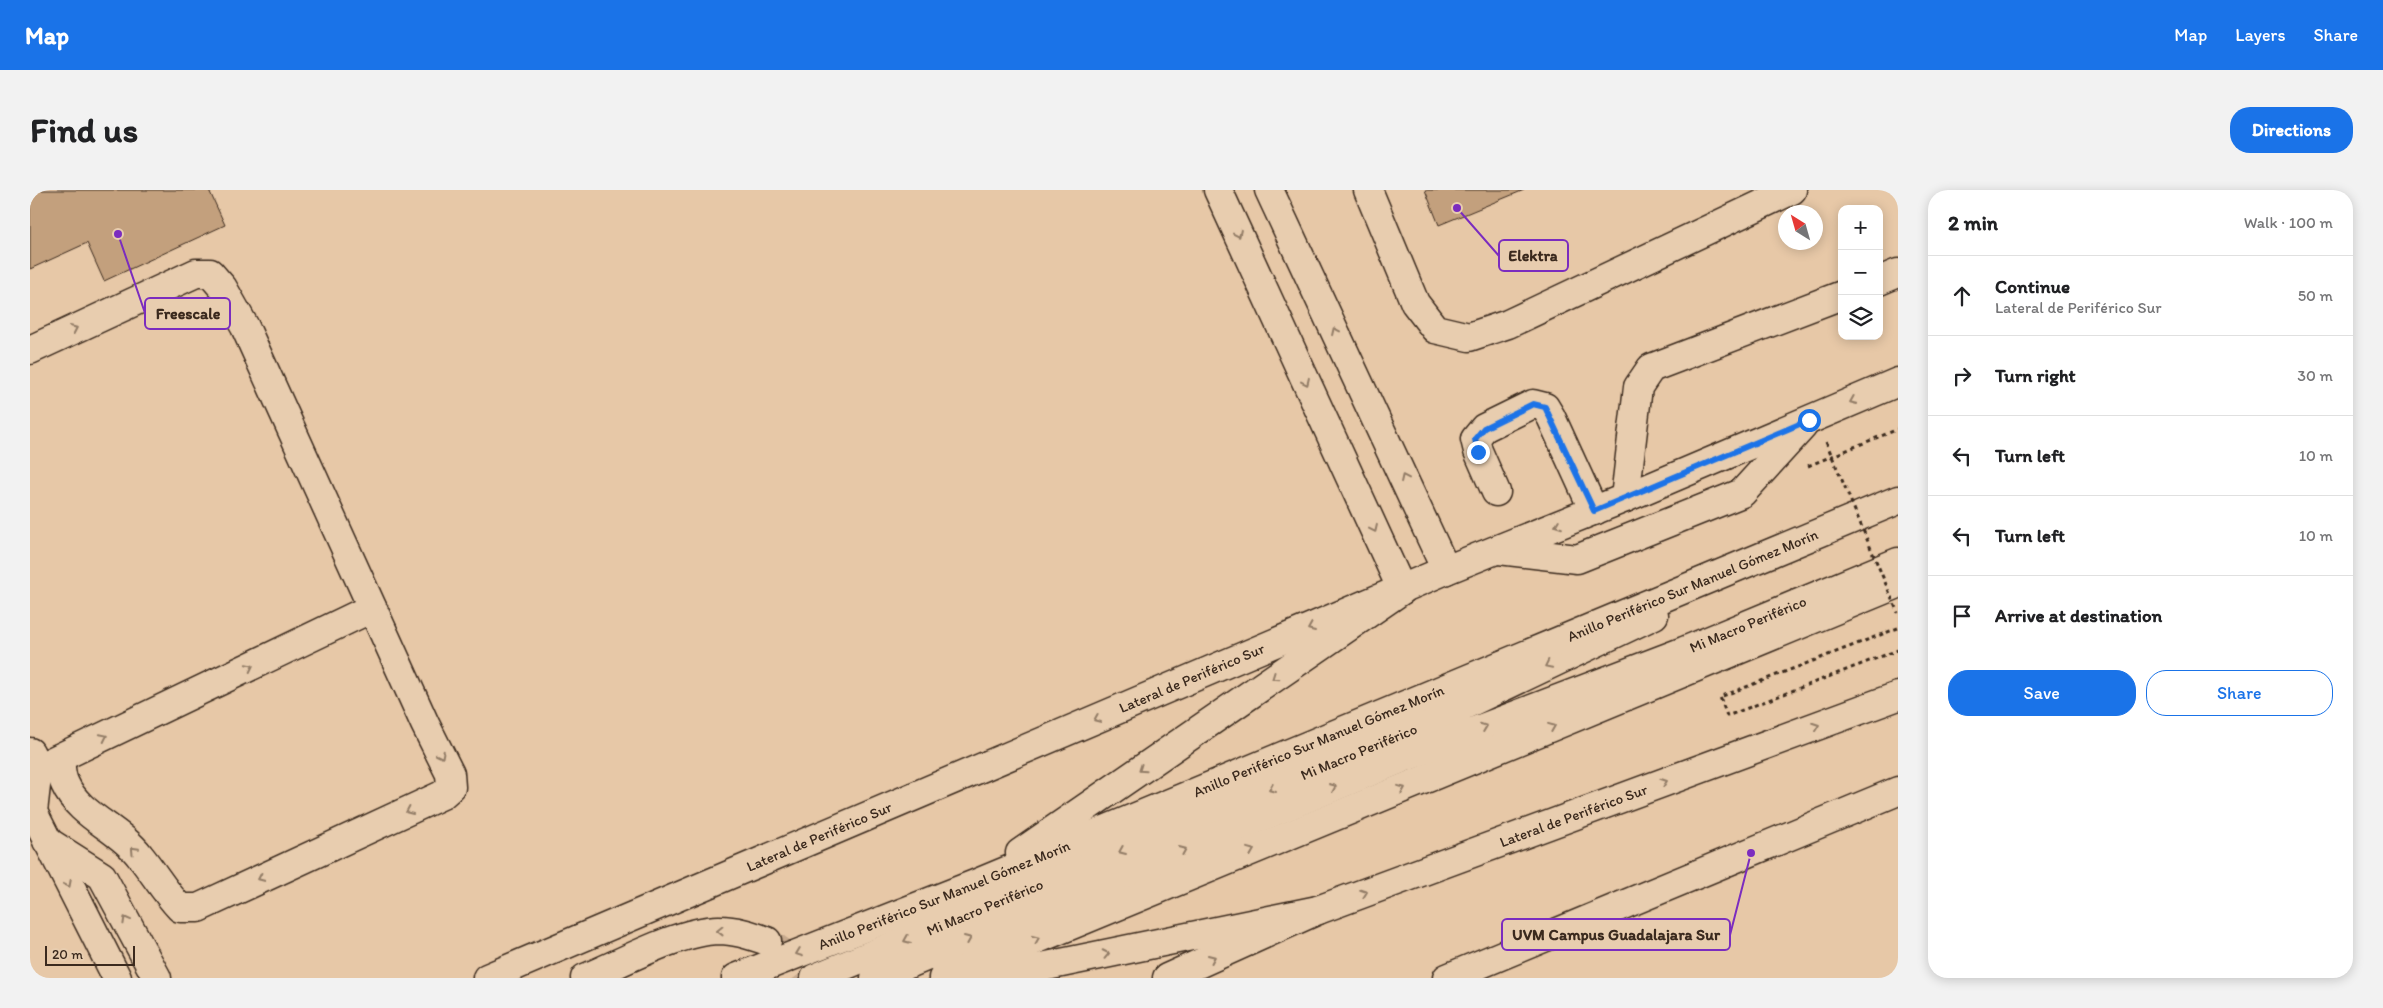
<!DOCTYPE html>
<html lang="en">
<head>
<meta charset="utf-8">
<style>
  :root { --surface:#fff; --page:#f2f2f2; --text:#202124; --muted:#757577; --line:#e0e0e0; --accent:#1a73e8 }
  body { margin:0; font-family:Itim,sans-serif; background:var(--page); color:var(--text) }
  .controls { position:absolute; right:15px; top:15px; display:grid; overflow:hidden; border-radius:10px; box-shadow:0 2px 12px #0003 }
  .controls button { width:45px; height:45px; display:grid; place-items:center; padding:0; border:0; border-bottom:1px solid var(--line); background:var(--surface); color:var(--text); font:25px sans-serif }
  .compass { position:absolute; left:1748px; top:15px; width:45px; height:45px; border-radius:50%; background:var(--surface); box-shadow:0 2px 12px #0003; rotate:323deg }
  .scale { position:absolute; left:15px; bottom:12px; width:90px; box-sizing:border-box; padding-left:5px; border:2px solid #3b2a1e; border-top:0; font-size:14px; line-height:18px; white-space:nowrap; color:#3b2a1e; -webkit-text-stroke:4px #e8cdaf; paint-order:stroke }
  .stop { position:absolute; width:15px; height:15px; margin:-11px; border:4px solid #1a73e8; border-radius:50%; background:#fff }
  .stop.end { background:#1a73e8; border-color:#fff; box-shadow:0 1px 5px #0008 }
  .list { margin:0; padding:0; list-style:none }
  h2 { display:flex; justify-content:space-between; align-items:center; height:65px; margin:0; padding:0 20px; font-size:21px }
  h2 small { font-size:16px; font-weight:400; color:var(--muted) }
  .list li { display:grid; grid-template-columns:32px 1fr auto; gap:15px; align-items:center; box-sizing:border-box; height:80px; padding:0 20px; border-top:1px solid var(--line) }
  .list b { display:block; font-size:19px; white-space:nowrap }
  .list p { margin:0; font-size:16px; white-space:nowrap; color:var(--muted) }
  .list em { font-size:16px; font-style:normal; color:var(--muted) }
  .actions { display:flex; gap:10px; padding:15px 20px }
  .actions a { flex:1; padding:11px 0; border:1px solid var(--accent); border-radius:20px; text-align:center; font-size:18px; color:var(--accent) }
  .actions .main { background:var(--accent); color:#fff }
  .icon { flex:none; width:28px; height:28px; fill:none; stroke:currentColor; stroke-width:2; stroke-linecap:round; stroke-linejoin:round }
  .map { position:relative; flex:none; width:1868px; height:788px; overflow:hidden; border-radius:20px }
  header { display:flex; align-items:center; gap:30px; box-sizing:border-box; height:70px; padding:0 25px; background:var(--accent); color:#fff }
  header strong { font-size:24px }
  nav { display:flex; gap:28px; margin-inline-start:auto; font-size:18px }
  .intro { display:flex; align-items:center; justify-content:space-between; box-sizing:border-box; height:120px; padding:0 30px }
  h1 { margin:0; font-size:35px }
  .button { padding:12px 22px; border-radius:20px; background:var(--accent); color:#fff; font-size:18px; font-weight:700 }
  main { display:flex; gap:30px; padding:0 30px }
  aside { flex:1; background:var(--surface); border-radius:20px; box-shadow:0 2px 12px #0003 }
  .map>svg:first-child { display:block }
  .building { fill:#c3a07d; stroke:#3b2a1e }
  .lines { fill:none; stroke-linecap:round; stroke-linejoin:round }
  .minor-tunnel { stroke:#c5a88c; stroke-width:28; stroke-dasharray:28 14; stroke-linecap:butt }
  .minor-casing { stroke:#3b2a1e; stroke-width:31 }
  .highway-casing { stroke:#3b2a1e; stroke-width:31 }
  .path { stroke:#3b2a1e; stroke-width:3; stroke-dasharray:4 4; stroke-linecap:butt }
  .minor { stroke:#e8cdaf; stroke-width:28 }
  .highway { stroke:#e8cdaf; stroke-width:28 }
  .path-bridge { stroke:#3b2a1e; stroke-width:3; stroke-dasharray:4 4; stroke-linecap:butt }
  .oneway { stroke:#927c66 }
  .route { stroke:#1a73e8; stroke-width:6 }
  .labels { text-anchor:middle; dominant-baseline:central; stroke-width:4; stroke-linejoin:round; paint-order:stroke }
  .street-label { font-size:15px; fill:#3b2a1e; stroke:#e8cdaf }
  .leader { fill:none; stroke:#7b2cbf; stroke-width:2 }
  .callout-dot { fill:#7b2cbf; stroke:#e8cdaf; stroke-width:2 }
  .callout { fill:#e8cdaf; stroke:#7b2cbf; stroke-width:2 }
  .callout-label { font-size:16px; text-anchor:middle; font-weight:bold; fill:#3b2a1e }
</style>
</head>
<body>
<header>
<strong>Map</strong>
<nav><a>Map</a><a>Layers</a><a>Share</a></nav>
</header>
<div class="intro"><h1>Find us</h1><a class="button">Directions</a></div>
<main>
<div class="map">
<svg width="1868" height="788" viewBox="0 0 1868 788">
  <rect width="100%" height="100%" fill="#e7c8a7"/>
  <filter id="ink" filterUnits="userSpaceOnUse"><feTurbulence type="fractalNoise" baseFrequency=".02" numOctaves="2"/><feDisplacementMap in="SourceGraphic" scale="10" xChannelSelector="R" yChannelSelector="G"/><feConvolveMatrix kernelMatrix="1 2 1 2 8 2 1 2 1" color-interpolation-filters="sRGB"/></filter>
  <g filter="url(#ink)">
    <!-- building -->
    <path class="building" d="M0 0H179L195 35 74 91 57 53 0 79Z
      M1395 0H1494L1409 35Z"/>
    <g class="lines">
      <!-- minor-tunnel -->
      <path class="minor-tunnel" d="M741 754 758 766 775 788"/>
      <!-- minor casing -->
      <g class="minor-casing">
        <g id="minor">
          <path d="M1188 0 1372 400"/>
          <path d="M1239 0 1416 380"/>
          <path d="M1338 0 1385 113 1405 139 1439 147 1478 134 1762 0"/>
          <path d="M1849 91 1868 83"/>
          <path d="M0 160 166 83H180L193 98 215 137 395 534 420 584 421 597 412 605 168 718H150C134 701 124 683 110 666 89 638 49 626 35 594 31 587 31 576 30 568"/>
          <path d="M1466 302 1448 261 1445 249 1454 238 1503 214 1515 217 1521 227 1564 321"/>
          <path d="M1595 308 1608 197 1621 178 1812 105"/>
          <path d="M1469 360 1547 369 1712 303 1773 236"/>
          <path d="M0 562 8 578 3 622 87 788"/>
          <path d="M8 578 342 418"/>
          <path d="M17 651 72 686 127 788"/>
          <path id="s1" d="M457 788 1416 380 1595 308 1868 192"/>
          <path d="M555 788C593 772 649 741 689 740 706 740 721 745 737 751"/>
          <path id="s2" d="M785 788 1382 540 1624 425"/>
          <path id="s3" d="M845 788 1371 569 1654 461 1868 372"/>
          <path id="s4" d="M1137 788 1288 720 1868 506"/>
          <path d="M1417 788 1868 601"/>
        </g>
      </g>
      <!-- highway casing -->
      <g class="highway-casing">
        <g id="highway">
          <path d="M990 663 1372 400"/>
          <path id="s5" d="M706 788 945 694 1868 310"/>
          <path d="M913 788 1868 394"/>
          <path d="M959 788 1288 720"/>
        </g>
      </g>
      <!-- path -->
      <path class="path" d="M1778 276 1868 239
        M1868 438 1690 507 1697 526 1868 460"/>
      <!-- minor -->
      <use href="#minor" class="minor"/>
      <!-- highway -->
      <use href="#highway" class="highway"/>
      <!-- path-bridge -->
      <path class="path-bridge" d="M1796 252 1868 423"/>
    </g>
    <!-- one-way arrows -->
    <defs><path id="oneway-chevron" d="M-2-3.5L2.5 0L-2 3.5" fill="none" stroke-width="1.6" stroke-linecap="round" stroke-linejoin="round" transform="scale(1.25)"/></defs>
    <g class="oneway">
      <use href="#oneway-chevron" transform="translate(1208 44) rotate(65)"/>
      <use href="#oneway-chevron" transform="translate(44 139) rotate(-25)"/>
      <use href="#oneway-chevron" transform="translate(1305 141) rotate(-115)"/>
      <use href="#oneway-chevron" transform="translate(1276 192) rotate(65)"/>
      <use href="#oneway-chevron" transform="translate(1823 211) rotate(157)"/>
      <use href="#oneway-chevron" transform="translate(1374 288) rotate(-115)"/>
      <use href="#oneway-chevron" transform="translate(1528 335) rotate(159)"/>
      <use href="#oneway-chevron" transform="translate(1344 339) rotate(65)"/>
      <use href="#oneway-chevron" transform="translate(1281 438) rotate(157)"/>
      <use href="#oneway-chevron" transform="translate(1518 475) rotate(154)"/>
      <use href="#oneway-chevron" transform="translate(220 477) rotate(-26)"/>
      <use href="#oneway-chevron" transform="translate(1245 487) rotate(145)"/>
      <use href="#oneway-chevron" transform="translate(1067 529) rotate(157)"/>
      <use href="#oneway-chevron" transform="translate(1786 536) rotate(-20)"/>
      <use href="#oneway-chevron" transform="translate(1454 537) rotate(-21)"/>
      <use href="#oneway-chevron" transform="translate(1522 537) rotate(-22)"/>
      <use href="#oneway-chevron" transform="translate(74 547) rotate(-26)"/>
      <use href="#oneway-chevron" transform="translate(411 565) rotate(63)"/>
      <use href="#oneway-chevron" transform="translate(1112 579) rotate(145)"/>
      <use href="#oneway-chevron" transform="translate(1634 592) rotate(-20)"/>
      <use href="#oneway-chevron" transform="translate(1303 597) rotate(-23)"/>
      <use href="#oneway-chevron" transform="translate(1242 599) rotate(157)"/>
      <use href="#oneway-chevron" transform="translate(1372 599) rotate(-22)"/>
      <use href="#oneway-chevron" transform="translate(379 621) rotate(155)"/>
      <use href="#oneway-chevron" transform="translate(104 660) rotate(-133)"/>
      <use href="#oneway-chevron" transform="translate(1153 660) rotate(-23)"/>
      <use href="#oneway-chevron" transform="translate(1092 661) rotate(157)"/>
      <use href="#oneway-chevron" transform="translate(1221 661) rotate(-22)"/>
      <use href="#oneway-chevron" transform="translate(231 688) rotate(155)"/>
      <use href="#oneway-chevron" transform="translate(38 694) rotate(63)"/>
      <use href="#oneway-chevron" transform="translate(1334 703) rotate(-20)"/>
      <use href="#oneway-chevron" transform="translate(96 730) rotate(-119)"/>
      <use href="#oneway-chevron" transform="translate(690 741) rotate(179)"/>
      <use href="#oneway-chevron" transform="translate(938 749) rotate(-23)"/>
      <use href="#oneway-chevron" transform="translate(1006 749) rotate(-22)"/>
      <use href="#oneway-chevron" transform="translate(877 750) rotate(157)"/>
      <use href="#oneway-chevron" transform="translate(769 763) rotate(159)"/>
      <use href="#oneway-chevron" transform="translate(1076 764) rotate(-12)"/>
      <use href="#oneway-chevron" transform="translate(1182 768) rotate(-24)"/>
    </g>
  </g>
  <g class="lines" filter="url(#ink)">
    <!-- route -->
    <path class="route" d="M1448 262 1445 249 1454 238 1503 214 1515 217 1564 321 1779 230"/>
  </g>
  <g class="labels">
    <!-- street labels -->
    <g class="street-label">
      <text stroke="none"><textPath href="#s5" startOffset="1034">Anillo Periférico Sur Manuel Gómez Morín</textPath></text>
      <text stroke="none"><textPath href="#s3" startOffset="942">Mi Macro Periférico</textPath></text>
      <text stroke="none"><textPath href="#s1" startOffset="766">Lateral de Periférico Sur</textPath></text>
      <text stroke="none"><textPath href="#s5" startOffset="629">Anillo Periférico Sur Manuel Gómez Morín</textPath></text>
      <text stroke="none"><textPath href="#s2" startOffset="589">Mi Macro Periférico</textPath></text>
      <text stroke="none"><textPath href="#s4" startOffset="438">Lateral de Periférico Sur</textPath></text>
      <text stroke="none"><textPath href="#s1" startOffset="361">Lateral de Periférico Sur</textPath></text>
      <text stroke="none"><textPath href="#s5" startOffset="224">Anillo Periférico Sur Manuel Gómez Morín</textPath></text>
      <text stroke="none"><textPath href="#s2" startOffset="184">Mi Macro Periférico</textPath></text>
    </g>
  </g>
  <!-- callouts -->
  <path class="leader" d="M1427 18L1469 66M88 44L115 123M1721 663L1700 745"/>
  <g class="callout-dot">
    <circle cx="1427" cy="18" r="5"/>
    <circle cx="88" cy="44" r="5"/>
    <circle cx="1721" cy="663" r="5"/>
  </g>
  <g class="callout">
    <rect x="1469" y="50" width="69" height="31" rx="5"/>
    <rect x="115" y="108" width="85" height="31" rx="5"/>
    <rect x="1472" y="729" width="228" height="31" rx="5"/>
  </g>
  <g class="callout-label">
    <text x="1503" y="71">Elektra</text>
    <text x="158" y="129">Freescale</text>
    <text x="1586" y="750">UVM Campus Guadalajara Sur</text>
  </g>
</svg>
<div class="controls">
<button>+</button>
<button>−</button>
<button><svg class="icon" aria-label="layers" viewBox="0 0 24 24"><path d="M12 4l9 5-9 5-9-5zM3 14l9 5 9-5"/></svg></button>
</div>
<svg class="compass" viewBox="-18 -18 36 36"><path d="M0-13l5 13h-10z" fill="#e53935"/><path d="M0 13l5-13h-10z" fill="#757577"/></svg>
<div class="scale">20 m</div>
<div class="stop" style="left:1779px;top:230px"></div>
<div class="stop end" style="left:1448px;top:262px"></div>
</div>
<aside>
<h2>2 min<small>Walk · 100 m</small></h2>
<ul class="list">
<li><svg class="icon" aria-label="ahead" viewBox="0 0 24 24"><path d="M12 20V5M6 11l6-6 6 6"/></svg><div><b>Continue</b><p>Lateral de Periférico Sur</p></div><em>50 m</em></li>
<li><svg class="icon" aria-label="right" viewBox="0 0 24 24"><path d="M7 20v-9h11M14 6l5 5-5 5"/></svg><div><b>Turn right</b></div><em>30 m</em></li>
<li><svg class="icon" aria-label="left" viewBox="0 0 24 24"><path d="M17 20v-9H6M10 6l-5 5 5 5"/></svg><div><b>Turn left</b></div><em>10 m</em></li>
<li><svg class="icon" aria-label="left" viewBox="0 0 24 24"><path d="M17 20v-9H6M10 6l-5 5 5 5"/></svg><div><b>Turn left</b></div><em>10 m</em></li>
<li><svg class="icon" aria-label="arrive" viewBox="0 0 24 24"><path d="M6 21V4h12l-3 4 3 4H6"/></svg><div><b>Arrive at destination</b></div></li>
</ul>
<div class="actions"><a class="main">Save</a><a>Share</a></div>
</aside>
</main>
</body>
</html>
